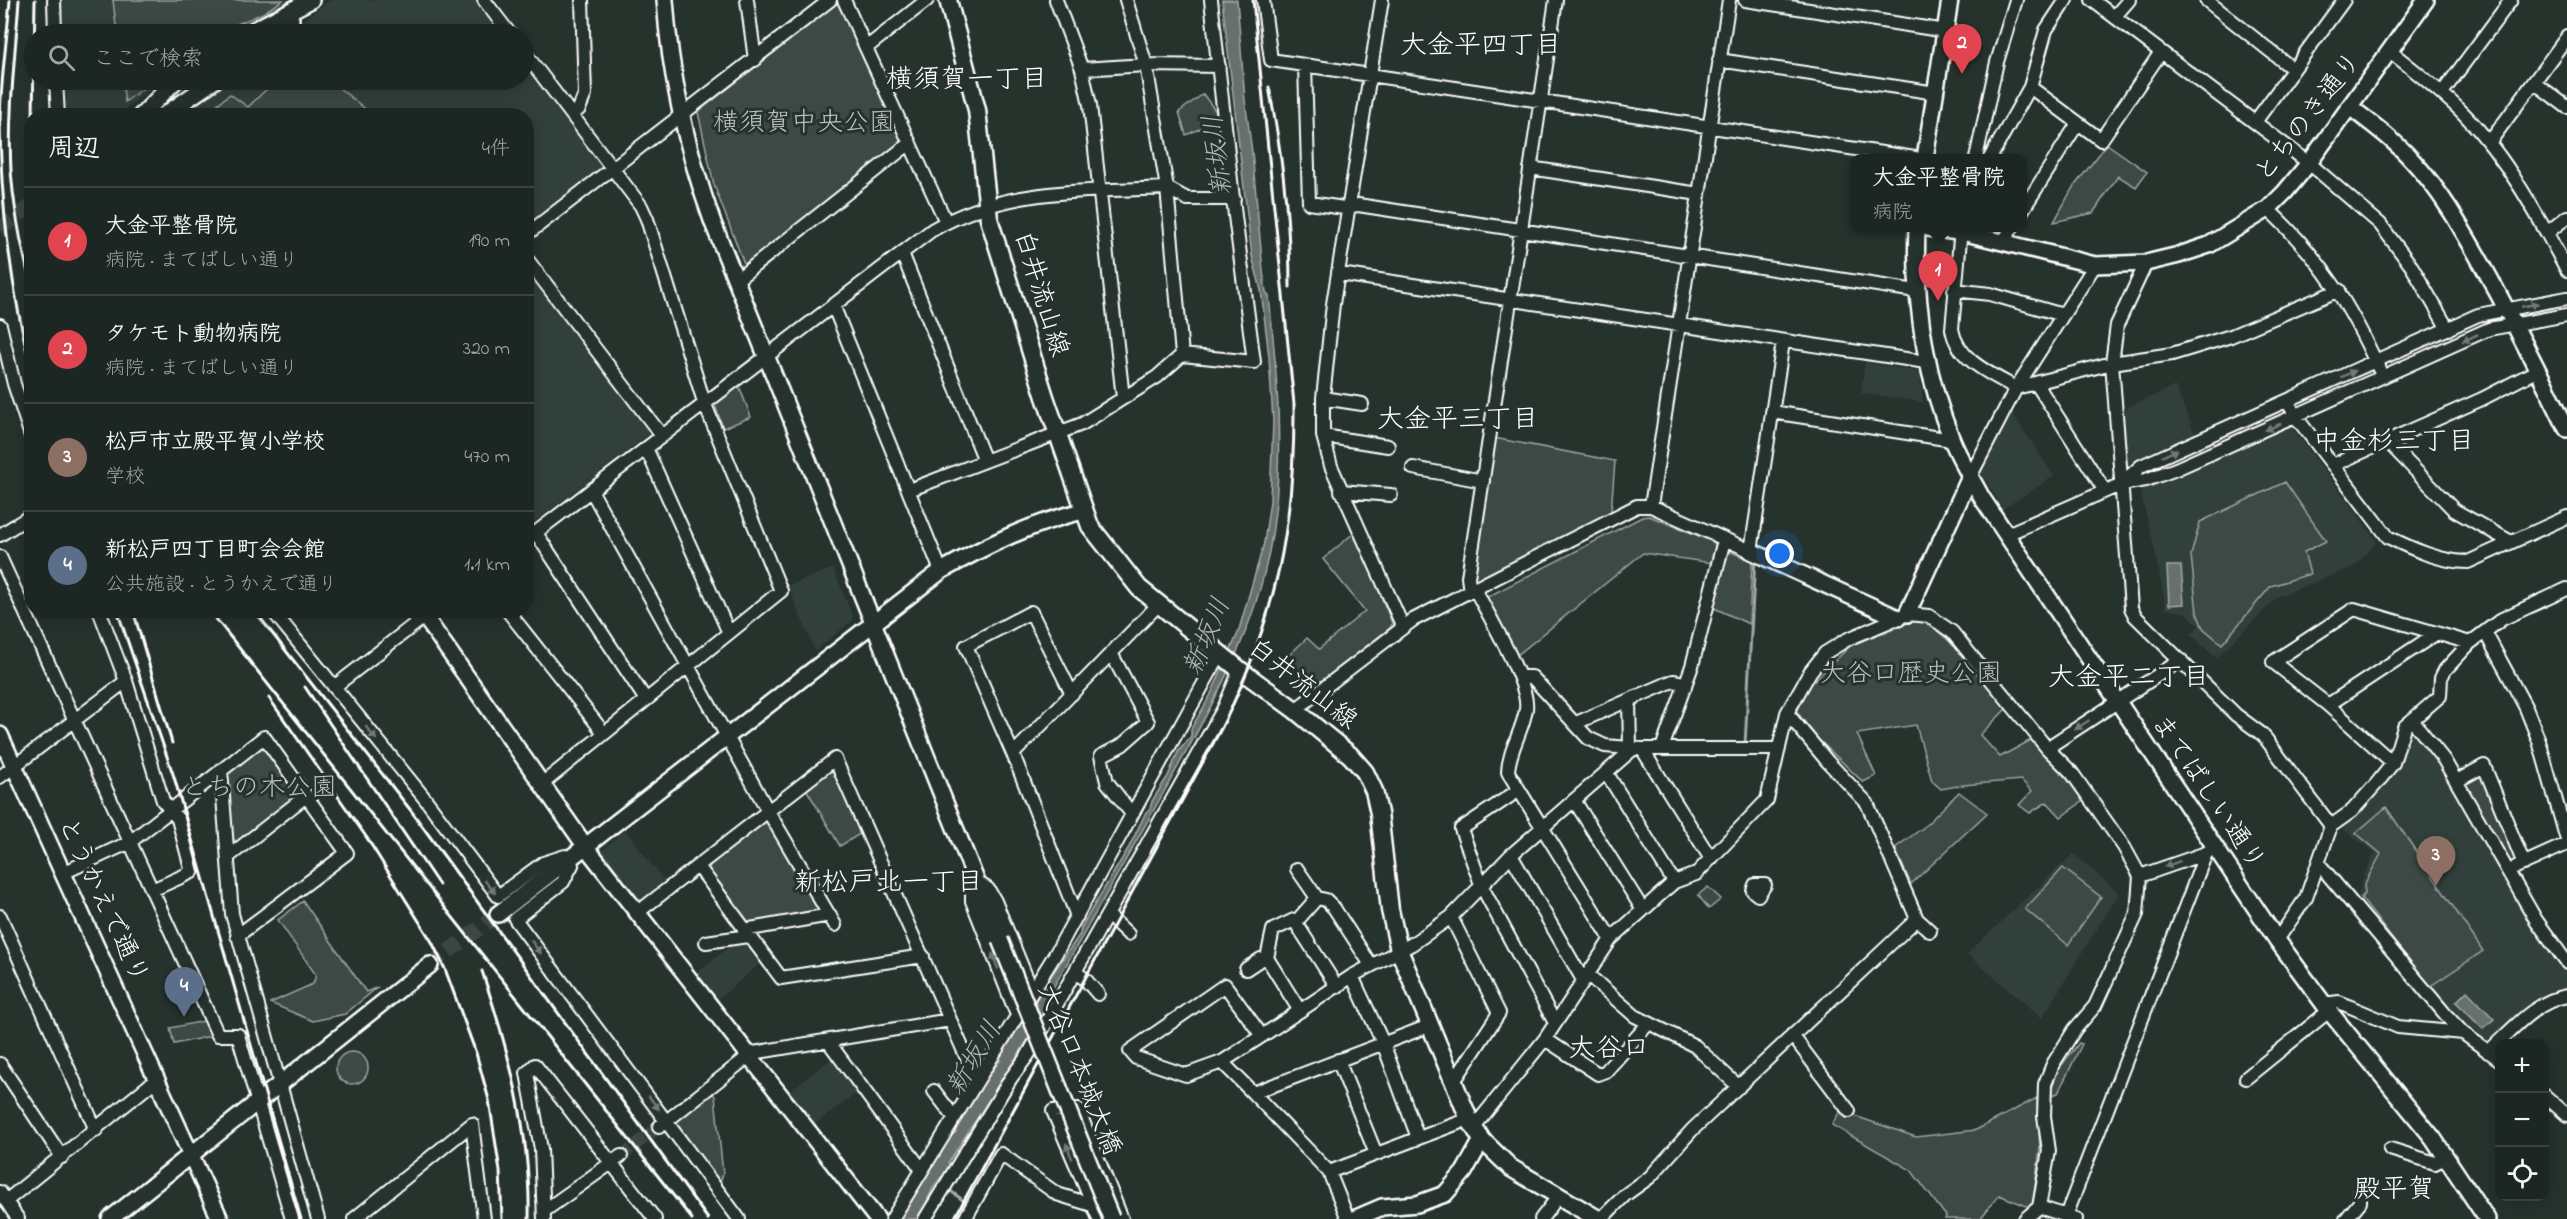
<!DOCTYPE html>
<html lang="ja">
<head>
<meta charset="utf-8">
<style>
  :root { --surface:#1c2622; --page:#29322f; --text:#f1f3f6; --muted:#a0a5a5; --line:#3a4340; --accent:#1a73e8 }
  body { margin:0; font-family:"Indie Flower","Klee One",sans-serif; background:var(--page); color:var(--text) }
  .controls { position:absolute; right:18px; bottom:18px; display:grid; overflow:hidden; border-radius:12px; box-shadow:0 3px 15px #0003 }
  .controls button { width:54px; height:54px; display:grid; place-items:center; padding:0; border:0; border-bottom:2px solid var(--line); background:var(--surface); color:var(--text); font:30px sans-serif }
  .you { position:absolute; left:1780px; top:554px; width:21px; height:21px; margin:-15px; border:4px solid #fff; border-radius:50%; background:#1a73e8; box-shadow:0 0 0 9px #1a73e833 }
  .badge { display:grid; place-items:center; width:39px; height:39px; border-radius:50%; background:var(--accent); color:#fff; font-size:20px; font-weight:700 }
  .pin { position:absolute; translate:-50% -50px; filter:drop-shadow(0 2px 3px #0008) }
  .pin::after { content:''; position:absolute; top:32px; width:21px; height:18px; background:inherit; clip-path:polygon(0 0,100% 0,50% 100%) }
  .popup { position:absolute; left:1850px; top:154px; width:177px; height:78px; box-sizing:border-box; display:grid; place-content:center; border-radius:12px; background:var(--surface); filter:drop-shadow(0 2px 4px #0005); font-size:20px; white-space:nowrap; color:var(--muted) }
  .popup b { font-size:22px; color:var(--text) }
  .popup::after { content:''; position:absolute; left:50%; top:100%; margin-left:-12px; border:12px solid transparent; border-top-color:var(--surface) }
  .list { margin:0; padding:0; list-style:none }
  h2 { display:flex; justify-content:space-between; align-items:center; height:78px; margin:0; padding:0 24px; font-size:26px }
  h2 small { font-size:20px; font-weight:400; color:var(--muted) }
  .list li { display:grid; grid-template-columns:39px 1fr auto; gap:18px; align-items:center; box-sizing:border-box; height:108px; padding:0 24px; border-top:2px solid var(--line) }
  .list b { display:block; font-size:22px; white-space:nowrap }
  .list p { margin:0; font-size:20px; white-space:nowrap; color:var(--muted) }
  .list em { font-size:20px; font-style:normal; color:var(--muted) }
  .icon { flex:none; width:33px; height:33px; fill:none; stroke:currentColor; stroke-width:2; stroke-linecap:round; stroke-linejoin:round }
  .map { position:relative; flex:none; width:2567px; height:1219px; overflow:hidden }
  .search { position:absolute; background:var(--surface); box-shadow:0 3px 15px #0003; left:24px; top:24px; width:510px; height:66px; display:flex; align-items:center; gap:15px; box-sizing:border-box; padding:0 21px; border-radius:33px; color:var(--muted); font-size:22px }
  .panel { position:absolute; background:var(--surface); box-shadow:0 3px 15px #0003; left:24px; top:108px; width:510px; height:510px; border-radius:24px }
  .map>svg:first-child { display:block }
  .built { fill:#333f3a }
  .green { fill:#3e4944; stroke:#9ea4a2; stroke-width:1.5 }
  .water { fill:#67706c; stroke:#a4a9a7; stroke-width:1.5 }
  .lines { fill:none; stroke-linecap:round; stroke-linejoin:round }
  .stream { stroke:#a4a9a7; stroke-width:3 }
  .minor-tunnel { stroke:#3c4742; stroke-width:12; stroke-dasharray:12 6; stroke-linecap:butt }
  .tertiary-tunnel { stroke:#3c4742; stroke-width:15; stroke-dasharray:15 8; stroke-linecap:butt }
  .minor-casing { stroke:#fff; stroke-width:16 }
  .tertiary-casing { stroke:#fff; stroke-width:20 }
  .secondary-casing { stroke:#fff; stroke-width:21 }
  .minor { stroke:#26332d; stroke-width:12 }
  .tertiary { stroke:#26332d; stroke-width:15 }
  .secondary { stroke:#26332d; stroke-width:16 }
  .rail { stroke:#fff; stroke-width:3 }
  .tertiary-bridge-casing { stroke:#fff; stroke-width:20; stroke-linecap:butt }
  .tertiary-bridge { stroke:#26332d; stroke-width:15 }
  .oneway { fill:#727a76 }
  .labels { text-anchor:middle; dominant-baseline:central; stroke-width:6; stroke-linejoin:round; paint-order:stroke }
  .street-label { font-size:26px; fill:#fff; stroke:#26332d }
  .park-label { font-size:26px; fill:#bbbfbe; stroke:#26332d }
  .neighbourhood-label { font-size:27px; fill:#fff; stroke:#26332d }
  .water-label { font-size:27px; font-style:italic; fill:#b3b8b6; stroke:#26332d }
</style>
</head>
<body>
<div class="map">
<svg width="2567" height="1219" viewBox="0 0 2567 1219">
  <rect width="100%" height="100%" fill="#26332d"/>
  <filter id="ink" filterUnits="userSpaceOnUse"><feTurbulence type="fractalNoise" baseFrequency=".0167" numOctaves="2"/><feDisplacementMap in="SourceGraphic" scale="12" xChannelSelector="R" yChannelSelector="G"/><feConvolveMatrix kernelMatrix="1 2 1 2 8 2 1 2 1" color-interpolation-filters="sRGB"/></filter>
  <g filter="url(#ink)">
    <!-- built -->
    <path class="built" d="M59 0H296L231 34H60Z
      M330 0H478L504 34H285Z
      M524 60 602 163 603 168 527 227 526 116H179L226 80H524Z
      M61 80H163L116 116 62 115Z
      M527 266 653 431 527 528Z
      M1865 362 1920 372 1923 402 1861 393Z
      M2175 386 2196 436 2129 465 2125 462 2121 410Z
      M2012 413 2054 476 2003 509 1981 473Z
      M2290 425 2377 541 2355 566 2279 596 2216 658 2191 634 2199 626 2187 613 2166 609 2154 546 2140 491 2165 477Z
      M833 568 852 615V621L815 651 788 586Z
      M2411 726 2423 737 2567 968V992L2540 997 2492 1044 2484 1043 2449 1011 2357 899 2365 873 2375 853 2342 828 2392 774 2402 749 2406 729Z
      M625 830 667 884 641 905 603 855V850Z
      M2073 854 2119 893 2042 1018 1967 954Z
      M749 942 763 961 717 1000 696 974 730 946Z
      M834 1057 859 1091 813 1126 787 1093Z"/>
    <!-- green -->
    <path class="green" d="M113 0H283L263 13 214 34H117Z
      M839 2 906 142 745 266 714 185 698 112Z
      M122 80H154L125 102Z
      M276 80H329L373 115H204L230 94 248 107Z
      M1203 94 1217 113V121L1186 135 1179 112Z
      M2107 144 2147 172 2136 187 2118 176 2093 213 2054 222 2072 189Z
      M739 386 751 417 723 428 715 405Z
      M1494 438 1615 461 1611 512 1478 580 1472 576Z
      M2285 482 2326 541 2304 552 2310 574 2271 586 2222 644 2203 628 2197 613 2191 555 2200 522Z
      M1649 516 1714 542 1716 548 1712 563 1643 553 1516 656 1486 599 1489 596 1642 517Z
      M1355 532 1392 623 1391 627 1315 686 1286 658 1307 638 1319 649 1365 611 1323 559Z
      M1729 551 1752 561 1749 624 1712 607Z
      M1907 622C1911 622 1917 621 1921 622 1943 626 1992 689 2008 707L1980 735 2000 757 2031 740 2067 779 2083 801 2061 817 2047 802 2030 813 2019 805 2032 791 2021 780 1963 785 1941 789 1932 781 1916 725 1857 734 1876 776 1863 782 1817 738 1797 712 1809 686 1849 647 1859 640 1892 630Z
      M259 746 265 747 298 795 237 842 232 838 227 774Z
      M830 770 837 773 863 832 840 846 805 787Z
      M2481 772 2518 858 2510 865 2462 783Z
      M1959 792 1987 813 1911 884 1895 848 1924 827Z
      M2386 807 2483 951 2429 987 2361 898 2365 893 2364 885 2381 854 2356 833Z
      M765 821 770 823 824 912 750 924 709 870 710 864Z
      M2063 868 2101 897 2068 945 2025 909Z
      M1708 887 1721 899 1709 909 1698 895Z
      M303 901 366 992 378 987 345 1014 313 1021 270 1003 313 984 316 975 278 920Z
      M209 1020 216 1035 174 1044 170 1028Z
      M2079 1043 2082 1044 2058 1093 2051 1095C2048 1077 2069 1057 2079 1043Z
      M336 1068a16 16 0 1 1 32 0a16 16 0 1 1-32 0Z
      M711 1092 715 1096 723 1174 719 1185 674 1126 675 1122Z
      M2037 1098 2040 1149 2032 1208 1999 1195 1980 1219H1945L1946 1216 1911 1170 1832 1125 1840 1111 1916 1137 1976 1130Z"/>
    <!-- water -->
    <path class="water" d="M1222 0H1237L1245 100 1252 152 1263 271 1266 292 1269 296C1277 374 1284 450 1273 528 1261 616 1223 686 1180 763 1137 841 1092 919 1048 997L1042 1018 948 1163 958 1175 954 1178 941 1177 933 1188 919 1219H899L949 1137 956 1132V1124L981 1085 1000 1061 1001 1049 1080 934 1081 927 1129 847 1146 812 1150 809 1152 801 1168 776 1178 752 1191 736V729L1210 696 1238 633 1264 543 1270 501 1273 421 1269 357 1261 290 1252 256Z
      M2181 566 2184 604 2169 605 2167 566Z
      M2467 991 2494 1019 2483 1029 2456 1002Z"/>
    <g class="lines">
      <!-- stream -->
      <path class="stream" d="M1745 745 1755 558
        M948 1189 968 1204"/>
      <!-- minor-tunnel -->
      <path class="minor-tunnel" d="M621 1156 659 1127"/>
      <!-- tertiary-tunnel -->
      <path class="tertiary-tunnel" d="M0 229 32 205
        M430 965 498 914"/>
      <!-- minor casing -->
      <g class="minor-casing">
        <path id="minor" d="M54 0 55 34
          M484 0 510 34
          M747 0 755 60
          M844 0 946 222
          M1056 0 1082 69 1090 105 1123 398
          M1126 0 1146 65 1167 188 1182 355
          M1263 0 1271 60 1915 158
          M1382 0 1333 304 1323 398V436L1331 466 1403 627
          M1745 0 1946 31
          M2092 0 2309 163 2380 224 2412 267 2448 329
          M2206 0 2293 69
          M2115 16 2129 0
          M866 48 927 0
          M524 52 641 206 647 219 704 402 781 591 542 784
          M2391 52C2416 72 2441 91 2464 114 2507 158 2538 216 2567 270
          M1719 60 1936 93
          M1305 65 1309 203 1344 208 1358 205 1916 291
          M1082 69 1146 65 1219 66
          M56 80 58 116
          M2534 82 2567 107
          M2030 87 2101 140 2161 52
          M2442 93 2511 0
          M572 115 579 109 585 94 582 0
          M2255 122 2344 0
          M2489 143 2567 37
          M1976 158 1997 62 2016 0
          M1990 158 2030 87 2046 30 2066 0
          M1530 168 1699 194
          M2268 209C2321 259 2349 303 2379 369
          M2022 211 2078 123
          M1961 228 1952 329C1957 360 1991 374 2016 388L2112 363 2172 354 2231 336 2339 290
          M2547 233 2567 217
          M526 235 830 0
          M2003 242 2012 228
          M902 253 985 461
          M526 258 662 436
          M2146 263 2117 325 2112 363 2131 608 2135 616 2236 715 2263 735 2331 826
          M1340 274 1926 362
          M735 281 910 143
          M1954 290 1990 294 2063 315
          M833 305 941 571
          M0 325 14 384 32 439
          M2036 383 2105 491
          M1323 398 1362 404
          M2288 402 2296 417 2388 537C2412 549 2441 562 2468 562L2567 517
          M1772 412 1952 440
          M1323 436 1388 446
          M2387 441 2454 510 2511 542
          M646 448 729 633
          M2333 465 2482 399 2538 370
          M1413 468 1483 481
          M1970 477 2016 388 2095 265
          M2122 483 2141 466 2478 315 2567 298
          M591 490 768 811 835 925
          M909 490 1082 424 1157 377 1182 355 1254 362 1235 216 1211 0
          M1341 491 1391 495
          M1651 506 1729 0
          M536 533 646 700
          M2007 534 2122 484 2146 480 2176 469 2489 329 2567 315
          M0 535 32 515
          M526 540 932 230C1006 187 1084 192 1167 188L1187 199H1234
          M0 557 218 1035H238L292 1219
          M1475 589C1488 615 1530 684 1526 709 1523 731 1509 749 1508 772L1611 939
          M1470 592 1468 577 1556 0
          M99 610 126 681 163 801 178 819 192 872 152 890
          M272 610 426 800 498 896 543 863 565 856 572 865 563 882 515 919 739 1219
          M507 610 604 733
          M2485 632 2526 708 2539 741 2567 840
          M1111 653 1148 722 1122 745 1101 756 1107 782 1132 814
          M1521 677H1532L1588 738 1605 746 1642 749H1779
          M334 687 433 610
          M1072 694 1031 612 966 646 1013 754 1077 916
          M1629 700 1630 747
          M2328 705 2437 633
          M1295 710 1413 620 1637 506H1651L1751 551 1783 342
          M1787 713 1828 762 1867 803 1917 919 1930 931
          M2412 720 2444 760 2536 920 2567 963
          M1576 723 1673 681 1679 682 1685 687
          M1662 748 1692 666 1724 540
          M2047 748 2181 660
          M1642 749 1711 859
          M1013 754 1158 605
          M2393 763 2328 705 2273 662 2354 609 2470 643
          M221 770 232 914 318 1219
          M1606 772 1674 882
          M0 777 126 681
          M2457 781 2484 766 2524 864
          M1519 790 1461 829 1482 887 1555 1023
          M1574 800 1643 910
          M1511 855 1583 980
          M228 857 306 796
          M2319 864 2446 1015 2463 1033 2500 1060
          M698 866 781 978 923 956
          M2516 867 2567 844
          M1297 869 1317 898
          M63 873 130 842 264 737 347 853 237 936
          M2140 876 2206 853
          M1755 885H1765L1758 895 1753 891Z
          M637 913 835 759 977 1081
          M1108 915 1128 934
          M0 916 96 1130
          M1451 917 1499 1013 1453 1083
          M1295 923 1317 898 1326 900 1334 908 1371 965
          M744 930 830 915
          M2277 940 2306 898 2331 826 2352 811 2377 783 2393 763 2404 727 2440 696 2441 678 2445 670 2470 643 2502 619 2567 589
          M706 942 748 936
          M1246 969 1261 959 1267 958
          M1075 972 1085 979 1098 994
          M1587 974 1635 1016 1695 1046 1739 1087
          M1352 976 1383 1043 1418 1138
          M2324 1004 2339 1002 2398 1027 2463 1033
          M1300 1011 1267 958 1273 930 1294 920 1337 987
          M1017 1015 972 901V888L977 882 988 889 995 901 1032 991
          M1792 1035 1849 1111
          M1262 1036 1222 1062 1253 1093 1429 1026
          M1545 1039 1598 1074 1606 1071 1649 1023
          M828 1041 922 1170
          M2488 1052C2511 1031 2535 1001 2567 996
          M747 1054 950 1020
          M1338 1060 1376 1154
          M1222 1062 1186 1075 1136 1058 1130 1051 1225 985 1262 1036 1352 976 1412 944 1451 917 1511 855 1633 749
          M0 1064 62 1157
          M2246 1078 2329 1011
          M934 1091 954 1117
          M1253 1093 1329 1172 1469 1119
          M2544 1095 2567 1115
          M659 1127 749 1056
          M1474 1127 1545 1039 1611 939 1674 882 1696 874 1767 800 1787 713 1810 672 1825 653 1848 639 1907 614 1929 616 1952 632 2047 748 2072 773 2124 847 2140 876 2137 914 2095 1006 2075 1029 2053 1064 2045 1084 2044 1116 2049 1151 2039 1207 2025 1219
          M2390 1149 2435 1163 2447 1157
          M1329 1172 1348 1219
          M0 1192 18 1219
          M6 1201 157 1079
          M2039 1207 2076 1219
          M544 1211 621 1156
          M2066 1216 2206 853 2214 848
          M354 1219 472 1124 484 1219
          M544 1219 541 1149 527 1073 535 1065 655 1219
          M892 1219 1056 953 1220 654
          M925 1219 1011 1078 1028 1055 1224 708 1240 670
          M965 1219 1001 1154 1057 1194 1092 1205
          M1099 1219 1053 1111 1078 1109 1122 1219
          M1541 1219 1558 1197
          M1601 1219 1625 1195 1650 1177 1692 1130 1917 919
          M2346 1219 2360 1202V1194"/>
      </g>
      <!-- tertiary casing -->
      <g class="tertiary-casing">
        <path id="tertiary" d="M665 0C670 76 687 151 713 223L1000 940
          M246 34 311 0
          M272 34 291 19
          M2350 107C2372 124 2394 140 2412 160 2442 192 2462 229 2483 266 2513 320 2540 374 2567 429
          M141 116 176 80
          M163 116 215 80
          M1925 158 1950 0
          M1917 228C1914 301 1924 371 1952 440 1960 460 1972 479 1982 498L2277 940 2329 1011 2433 1138 2487 1219
          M1928 228 1966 233 2095 265 2146 263 2179 255 2209 245 2268 209 2285 192 2309 163 2426 0
          M1751 551 1898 618
          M420 610 586 847 877 1219
          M1907 614 1970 477
          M0 735 220 1219
          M498 914 941 571C987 545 1032 523 1083 511
          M110 1219 430 965
          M1354 1219 1382 1207 1417 1204 1445 1194 1464 1172 1482 1140"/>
      </g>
      <!-- secondary casing -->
      <g class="secondary-casing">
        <path id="secondary" d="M948 0 977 110 989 219 1045 397 1090 526 1139 588 1240 670 1295 710 1350 755 1365 772 1374 791 1379 813 1390 910 1399 950 1469 1119 1482 1140 1511 1168 1598 1219"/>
      </g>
      <!-- minor -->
      <use href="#minor" class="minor"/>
      <!-- tertiary -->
      <use href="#tertiary" class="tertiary"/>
      <!-- secondary -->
      <use href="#secondary" class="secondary"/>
      <!-- rail -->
      <path class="rail" d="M10 0C7 39 1 79 0 118 0 200 11 292 32 372
        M19 0C15 57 8 114 11 171 14 211 22 250 32 289
        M1269 87C1282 153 1290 220 1290 287
        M33 116 35 0
        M117 610 174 777 301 1219
        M133 610 172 743
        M209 610 692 1219
        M254 610 412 812 708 1219
        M305 687 439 885
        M269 698 367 838 432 942 445 969 476 1053 489 1100 500 1171 502 1219
        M482 971C509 1051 531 1134 529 1219
        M954 1219 1222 727C1276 618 1295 525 1294 404L1253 0"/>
      <!-- tertiary-bridge casing -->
      <g class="tertiary-bridge-casing">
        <path id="tertiary-bridge" d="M1000 940 1111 1218"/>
      </g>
      <!-- tertiary-bridge -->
      <use href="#tertiary-bridge" class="tertiary-bridge"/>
    </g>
    <!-- one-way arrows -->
    <defs><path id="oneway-solid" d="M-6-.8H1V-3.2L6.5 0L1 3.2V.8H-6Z" transform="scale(1.5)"/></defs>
    <g class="oneway">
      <use href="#oneway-solid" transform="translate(2530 305) rotate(-11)"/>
      <use href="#oneway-solid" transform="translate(2470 338) rotate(155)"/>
      <use href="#oneway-solid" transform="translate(2348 374) rotate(-25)"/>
      <use href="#oneway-solid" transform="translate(2273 427) rotate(156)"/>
      <use href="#oneway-solid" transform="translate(2170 453) rotate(-24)"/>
      <use href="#oneway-solid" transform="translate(2082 725) rotate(147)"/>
      <use href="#oneway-solid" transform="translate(371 733) rotate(51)"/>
      <use href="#oneway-solid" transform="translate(2172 864) rotate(160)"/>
      <use href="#oneway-solid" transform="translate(490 887) rotate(51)"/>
      <use href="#oneway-solid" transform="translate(536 947) rotate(53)"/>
      <use href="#oneway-solid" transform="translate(995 961) rotate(-111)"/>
      <use href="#oneway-solid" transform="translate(654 1103) rotate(53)"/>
      <use href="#oneway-solid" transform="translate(1069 1151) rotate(-112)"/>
    </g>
  </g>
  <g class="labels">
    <!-- street labels -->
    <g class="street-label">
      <text transform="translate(2309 118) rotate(-52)">とちのき通り</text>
      <text transform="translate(1040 294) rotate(73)">白井流山線</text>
      <text transform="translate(1302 685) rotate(38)">白井流山線</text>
      <text transform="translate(2207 793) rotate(56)">まてばしい通り</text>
      <text transform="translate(102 901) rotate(65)">とうかえで通り</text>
      <text transform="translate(1078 1070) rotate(68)">大谷口本城大橋</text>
    </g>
    <!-- park labels -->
    <g class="park-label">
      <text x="804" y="124">横須賀中央公園</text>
      <text x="1911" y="675">大谷口歴史公園</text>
      <text x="259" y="789">とちの木公園</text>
    </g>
    <!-- neighbourhood labels -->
    <g class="neighbourhood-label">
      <text x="1481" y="46">大金平四丁目</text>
      <text x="967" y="80">横須賀一丁目</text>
      <text x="1458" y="420">大金平三丁目</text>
      <text x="2394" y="442">中金杉三丁目</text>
      <text x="2129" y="678">大金平二丁目</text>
      <text x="889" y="883">新松戸北一丁目</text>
      <text x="1609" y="1049">大谷口</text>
      <text x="2394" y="1190">殿平賀</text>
    </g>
    <!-- water labels -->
    <g class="water-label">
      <text transform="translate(1219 155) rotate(-97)">新坂川</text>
      <text transform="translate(1208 637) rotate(-67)">新坂川</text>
      <text transform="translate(975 1059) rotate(-59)">新坂川</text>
    </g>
  </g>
</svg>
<div class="controls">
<button>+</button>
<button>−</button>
<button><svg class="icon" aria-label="locate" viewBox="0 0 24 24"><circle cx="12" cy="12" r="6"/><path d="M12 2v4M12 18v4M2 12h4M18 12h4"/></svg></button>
</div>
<div class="you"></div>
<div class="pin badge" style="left:1938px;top:301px;background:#e0444e">1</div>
<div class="popup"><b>大金平整骨院</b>病院</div>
<div class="pin badge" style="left:1962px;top:74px;background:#e0444e">2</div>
<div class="pin badge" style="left:2436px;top:886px;background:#8d6e63">3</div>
<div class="pin badge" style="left:184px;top:1017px;background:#5c6f8a">4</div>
<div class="search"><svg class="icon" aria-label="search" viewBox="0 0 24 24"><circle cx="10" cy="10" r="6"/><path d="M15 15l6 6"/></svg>ここで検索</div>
<section class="panel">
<h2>周辺<small>4件</small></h2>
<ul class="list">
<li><span class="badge" style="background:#e0444e">1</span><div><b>大金平整骨院</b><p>病院 · まてばしい通り</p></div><em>190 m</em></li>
<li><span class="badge" style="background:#e0444e">2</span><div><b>タケモト動物病院</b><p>病院 · まてばしい通り</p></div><em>320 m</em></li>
<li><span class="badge" style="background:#8d6e63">3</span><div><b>松戸市立殿平賀小学校</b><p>学校</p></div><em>470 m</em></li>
<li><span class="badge" style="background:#5c6f8a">4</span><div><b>新松戸四丁目町会会館</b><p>公共施設 · とうかえで通り</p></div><em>1.1 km</em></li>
</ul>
</section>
</div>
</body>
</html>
